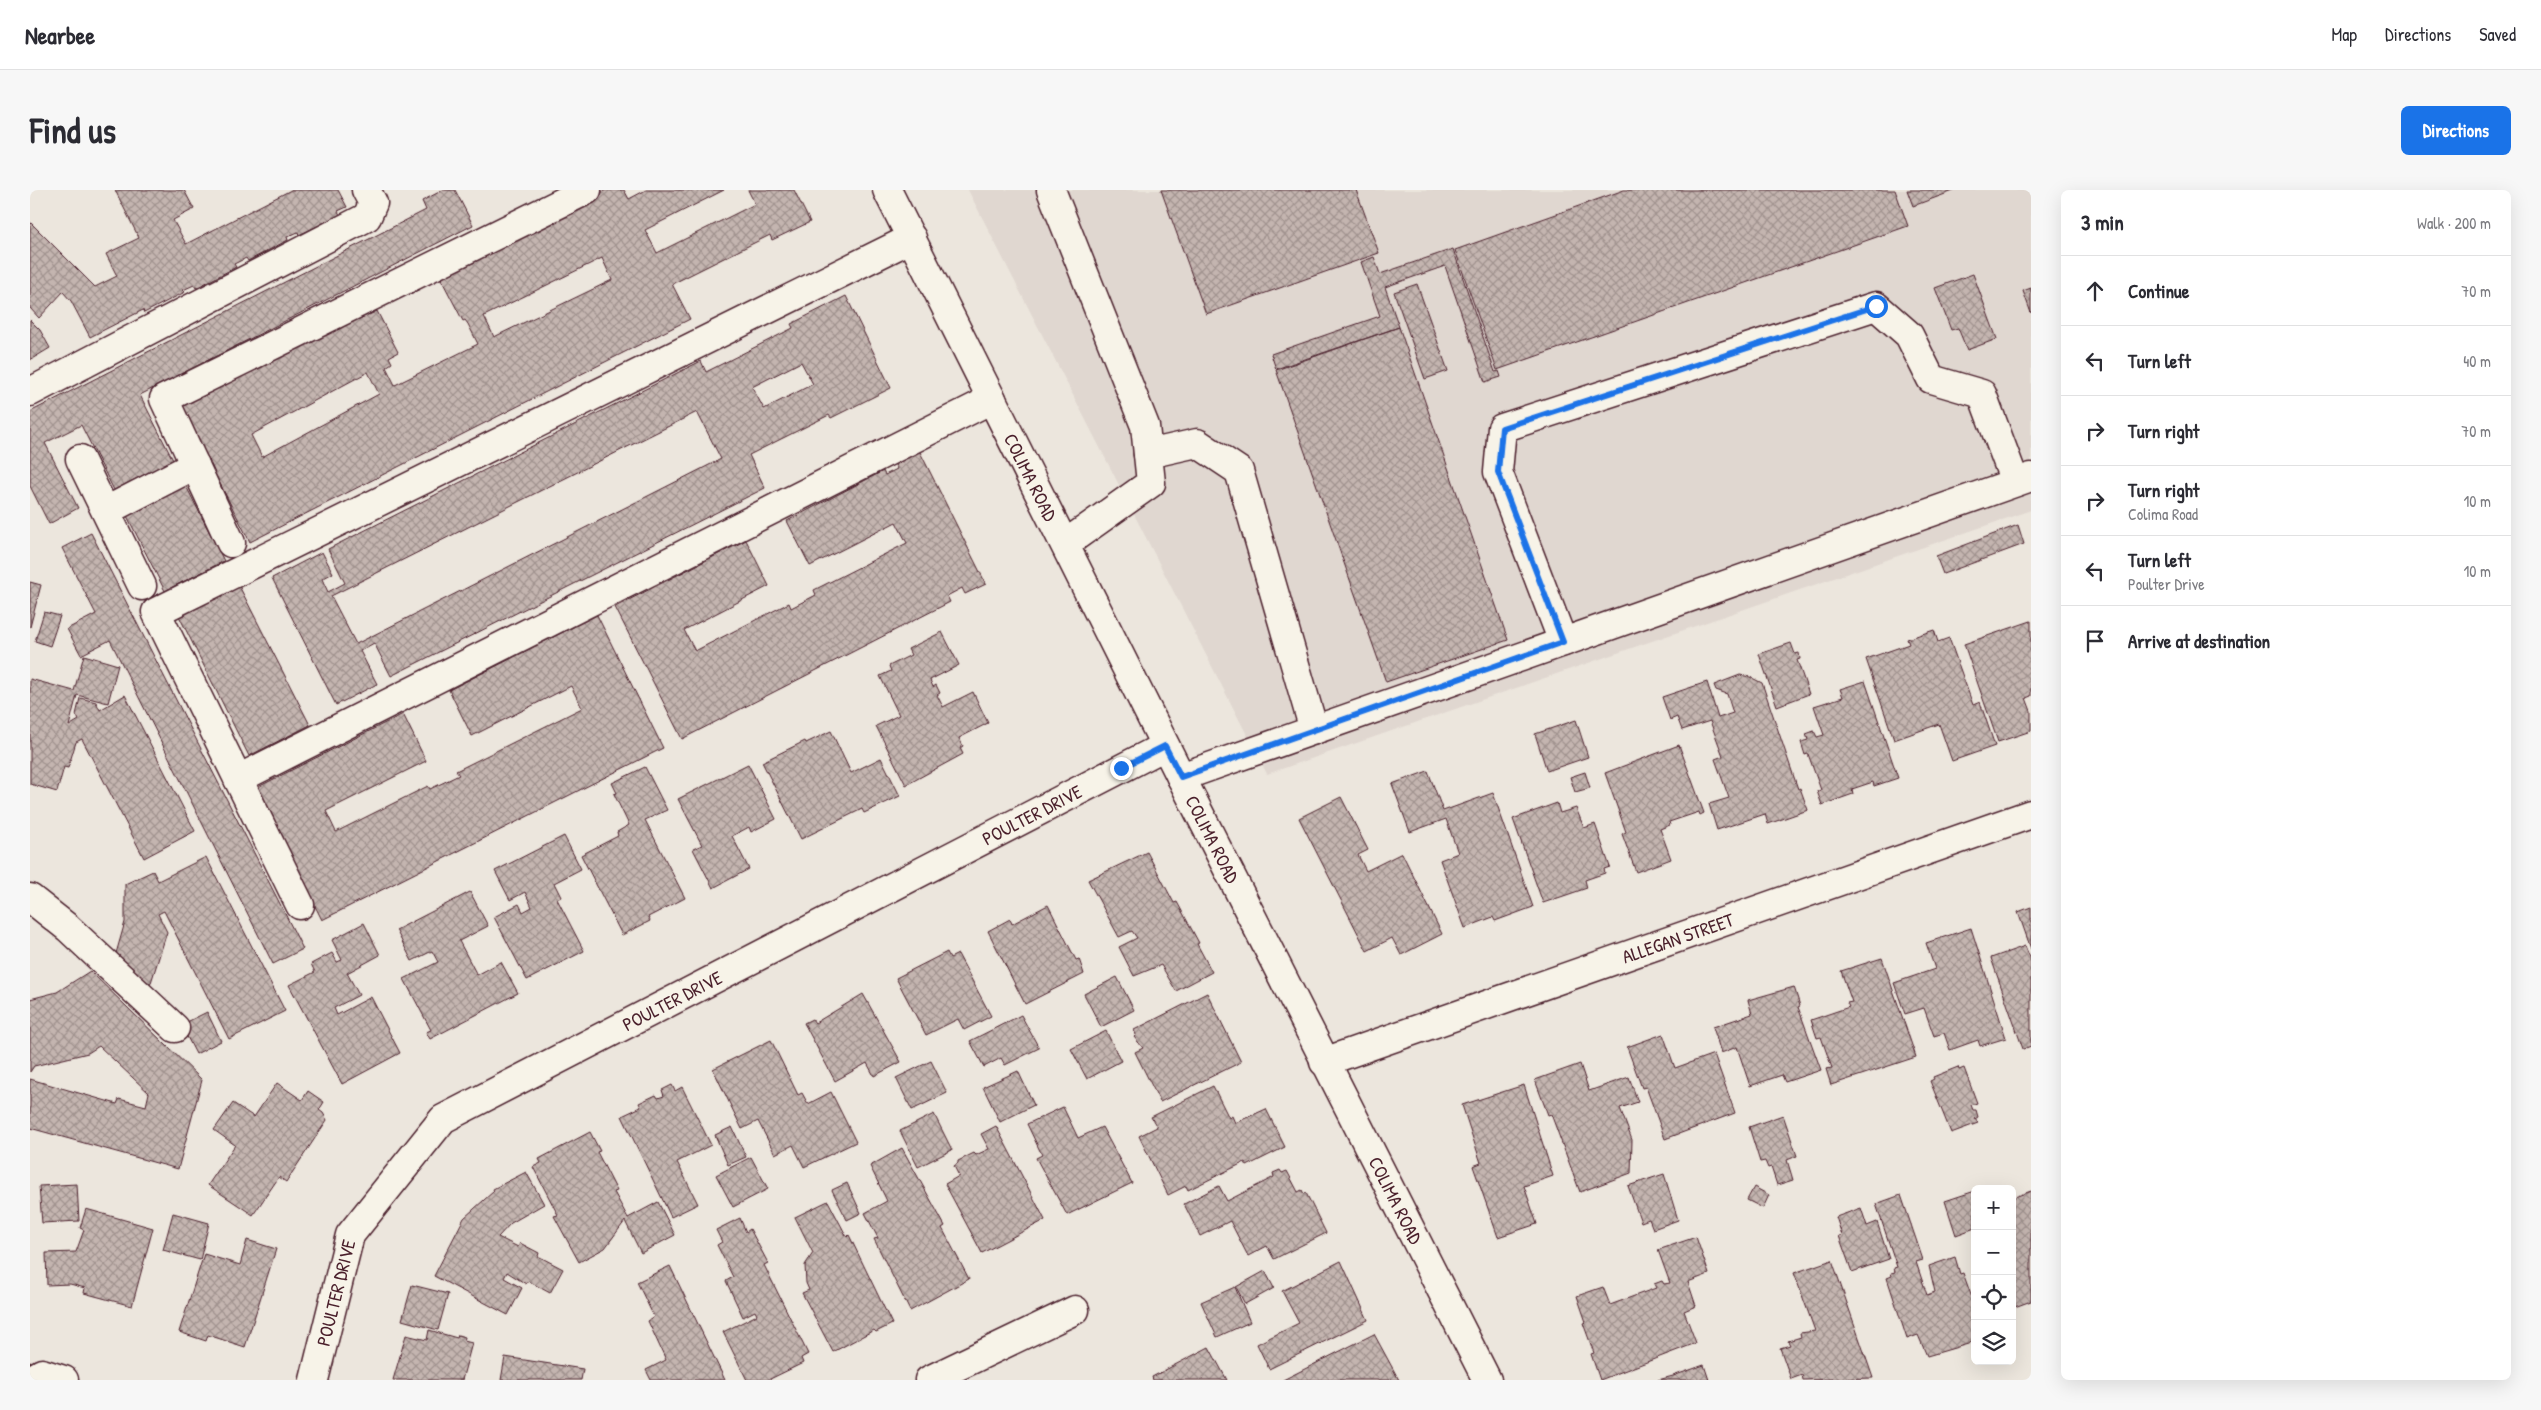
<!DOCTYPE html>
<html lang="en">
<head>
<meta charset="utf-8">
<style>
  :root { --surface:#fff; --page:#f7f7f7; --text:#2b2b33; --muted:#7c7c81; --line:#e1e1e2; --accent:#1a73e8 }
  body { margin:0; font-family:"Patrick Hand",sans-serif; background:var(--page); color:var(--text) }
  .controls { position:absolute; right:15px; bottom:15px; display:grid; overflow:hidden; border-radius:8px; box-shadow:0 5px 20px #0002 }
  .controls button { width:45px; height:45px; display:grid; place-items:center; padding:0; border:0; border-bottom:1px solid var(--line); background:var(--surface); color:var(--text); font:25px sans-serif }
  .stop { position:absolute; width:15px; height:15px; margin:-11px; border:4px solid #1a73e8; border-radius:50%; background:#fff }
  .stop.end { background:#1a73e8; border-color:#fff; box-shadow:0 1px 5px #0008 }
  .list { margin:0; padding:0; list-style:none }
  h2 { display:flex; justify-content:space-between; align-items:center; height:65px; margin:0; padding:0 20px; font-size:21px }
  h2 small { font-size:16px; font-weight:400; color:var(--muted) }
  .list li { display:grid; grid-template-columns:32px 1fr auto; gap:15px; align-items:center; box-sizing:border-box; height:70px; padding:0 20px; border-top:1px solid var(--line) }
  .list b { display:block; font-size:19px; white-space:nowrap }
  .list p { margin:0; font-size:16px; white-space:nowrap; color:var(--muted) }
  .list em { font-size:16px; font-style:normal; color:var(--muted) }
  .icon { flex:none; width:28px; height:28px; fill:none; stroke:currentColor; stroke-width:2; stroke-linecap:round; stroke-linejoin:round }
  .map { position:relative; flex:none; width:2001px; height:1190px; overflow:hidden; border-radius:8px }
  header { display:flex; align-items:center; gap:30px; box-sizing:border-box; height:70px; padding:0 25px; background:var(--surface); border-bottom:1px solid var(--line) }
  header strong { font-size:24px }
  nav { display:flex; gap:28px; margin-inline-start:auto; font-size:18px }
  .intro { display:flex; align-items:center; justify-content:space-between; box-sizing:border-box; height:120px; padding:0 30px }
  h1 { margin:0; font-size:35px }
  .button { padding:12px 22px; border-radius:8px; background:var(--accent); color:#fff; font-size:18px; font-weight:700 }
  main { display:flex; gap:30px; padding:0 30px }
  aside { flex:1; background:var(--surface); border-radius:8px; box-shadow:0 5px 20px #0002 }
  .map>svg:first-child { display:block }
  .built { fill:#e0d7d0 }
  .building { fill:url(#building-cross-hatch); stroke:#4a1f2b; fill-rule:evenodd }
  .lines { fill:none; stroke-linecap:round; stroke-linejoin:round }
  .minor-casing { stroke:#4a1f2b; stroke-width:31 }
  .major-casing { stroke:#4a1f2b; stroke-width:31 }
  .minor { stroke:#f7f3e8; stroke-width:28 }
  .major { stroke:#f7f3e8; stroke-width:28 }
  .route { stroke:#1a73e8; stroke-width:6 }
  .labels { text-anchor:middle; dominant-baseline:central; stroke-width:4; stroke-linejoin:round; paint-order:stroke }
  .street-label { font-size:19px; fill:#4a1f2b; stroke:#f7f3e8 }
</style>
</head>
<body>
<header>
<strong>Nearbee</strong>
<nav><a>Map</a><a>Directions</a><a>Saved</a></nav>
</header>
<div class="intro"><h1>Find us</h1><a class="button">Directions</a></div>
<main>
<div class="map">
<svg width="2001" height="1190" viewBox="0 0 2001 1190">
  <defs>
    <pattern id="building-cross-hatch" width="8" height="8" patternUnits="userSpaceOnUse" patternTransform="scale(1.25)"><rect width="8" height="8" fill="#c4b5b0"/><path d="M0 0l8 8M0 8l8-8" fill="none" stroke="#a1938f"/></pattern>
  </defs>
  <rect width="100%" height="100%" fill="#ece6dd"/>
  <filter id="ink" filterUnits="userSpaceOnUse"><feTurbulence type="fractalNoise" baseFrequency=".02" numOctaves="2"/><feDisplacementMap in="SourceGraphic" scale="10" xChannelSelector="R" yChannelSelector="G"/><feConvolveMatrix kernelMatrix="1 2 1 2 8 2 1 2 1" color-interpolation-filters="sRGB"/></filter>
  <g filter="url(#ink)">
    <!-- built -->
    <path class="built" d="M938 0H2001V320L1237 584Z"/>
    <!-- building -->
    <path class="building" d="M85 0H154L164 19 143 30 156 54 261 0H308L317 17 308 21 310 25 269 45 268 42 257 47 258 50 218 71 216 68 204 74 206 77 166 98 164 95 153 100 155 102 114 123 113 120 60 147 41 111 33 102 9 128 0 118V32L65 97 87 86 76 64 109 48Z
      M413 0H425L443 35 110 205 143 270 84 300 51 235 15 253 48 318 19 334 0 296V222L396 20 392 11Z
      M576 0H594L599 9 616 0H694L615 40 627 63 725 14 718 0H764L780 32 742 50 740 45 642 94 660 129 220 352 150 216 337 121 339 125 347 121 368 162 359 167 362 173 356 177 365 195 448 154 438 134 435 130 433 131 409 85ZM572 68 582 90 464 147 454 126ZM338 182 349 204 232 267 221 245Z
      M1131 0H1326L1349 63 1176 124Z
      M1594 0H1865L1878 36 1467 180 1425 60Z
      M1877 0H1926L1883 16Z
      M1423 59 1465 182 1469 181 1471 187 1455 192 1415 76 1355 97 1369 137 1246 179 1241 164 1350 126 1331 72 1344 67 1350 84Z
      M1943 84 1967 149 1937 160 1928 138 1921 140 1905 98Z
      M1387 94 1418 181 1395 189 1364 102Z
      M2001 98V123L1993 101Z
      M816 106 861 198 801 228 799 225 719 265 735 298 361 486 344 453 330 461 347 494 306 515 242 388 292 362 303 383 292 389 298 402 315 393 298 359 671 171 676 182 763 138 761 134ZM771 172 783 194 734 219 722 197ZM667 222 691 269 326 454 301 406Z
      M0 130 10 140 20 158 0 170Z
      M1369 137 1478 450 1356 492 1246 180Z
      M889 260 956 394 935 404 932 398 917 406 920 412 652 549 585 417 716 350 739 396 654 440 665 461 759 413 761 418 786 405 784 400 877 353 866 332 780 376 757 331 853 281 855 285 867 279 864 273Z
      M155 294 194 371 135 401 96 324Z
      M1988 335 1994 354 1913 384 1906 366Z
      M61 343 273 759 243 774 80 450 51 465 37 439 66 424 32 358Z
      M206 390 280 535 219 566 146 420Z
      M0 392 11 395 0 437Z
      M14 422 30 426 20 456 5 451Z
      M567 425 633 558 292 730 226 598 373 524 396 571 296 621 306 642 398 596 400 599 429 585 426 581 552 518 541 496 442 546 419 500Z
      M2001 431V506L1996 508 2001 521V541L1968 552 1934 454Z
      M1904 440 1908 452 1919 448 1943 515 1950 512 1965 556 1922 571 1909 534 1864 550 1836 469 1879 454 1877 449Z
      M912 442 929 475 900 490 903 497 906 495 910 503 907 505 913 517 943 502 958 533 929 548 933 556 930 558 933 564 876 595 846 536 869 525 850 486 861 481 859 476 881 465 878 459Z
      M1761 453 1765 464 1769 463 1770 469 1767 470 1779 504 1747 516 1729 464Z
      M54 465 88 475 78 513 47 505 39 536 49 530 46 525 50 508 66 512 70 520 95 505 165 641 114 668 52 549 46 552 38 578 34 577 27 602 0 594V489L44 501Z
      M1710 485 1720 487 1732 493 1768 599 1770 598 1778 620 1738 634 1735 624 1687 640 1679 614 1699 608 1685 569 1693 566 1680 531 1652 540 1647 527 1640 530 1632 507 1677 492 1688 528 1703 523 1697 504 1686 500 1684 495Z
      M1835 491 1868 588 1844 596 1843 592 1822 599 1823 604 1792 615 1787 601 1791 600 1778 564 1775 565 1771 552 1778 550 1776 544 1784 541 1787 547 1794 545 1784 516 1813 507 1810 499Z
      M1546 530 1558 567 1517 581 1505 544Z
      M801 541 821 583 851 568 870 606 834 623 832 619 771 649 732 572 775 551 776 553Z
      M1649 555 1674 623 1670 625 1669 622 1639 632 1640 635 1630 639 1641 669 1606 682 1592 644 1596 642 1575 583Z
      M718 574 746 629 721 642 719 637 702 646 719 679 683 698 663 659 672 655 648 609Z
      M615 577 637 620 615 630 655 708 618 727 620 731 592 745 551 665 588 646 587 642 599 635 584 604 587 603 582 593Z
      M1398 581 1413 621 1463 603 1503 717 1465 731 1463 727 1435 738 1410 670 1428 663 1416 629 1380 642 1362 594Z
      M1555 582 1560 598 1545 602 1540 587Z
      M1311 607 1338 660 1328 665 1336 681 1372 663 1412 744 1371 765 1362 748 1337 761 1269 628Z
      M1527 613 1530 623 1546 618 1554 638 1565 634 1580 677 1574 679 1575 683 1555 690 1557 698 1513 713 1483 629Z
      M534 646 551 679 524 693 531 707 527 709 554 761 497 790 464 727 489 714 493 722 502 717 495 702 480 710 465 681Z
      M1117 662 1144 713 1147 712 1169 753 1167 754 1182 782 1146 801 1131 775 1104 786 1089 757 1107 748 1102 741 1089 747 1058 690Z
      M176 667 255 821 199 849 134 721 128 724 137 742 118 802 83 774 95 732V694L123 681 128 691Z
      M440 702 458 736 429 751 447 785 471 772 488 803 400 849 396 842 401 840 374 789 408 772 402 761 382 771 366 740Z
      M1018 715 1046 770 1049 769 1054 784 995 814 958 741 980 729 982 734Z
      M2001 717V759L1988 722Z
      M334 733 350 765 317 783 329 805 304 818 307 825 341 807 370 863 312 894 259 795 285 782 281 774 302 763 307 772 312 770 302 750Z
      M1941 738 1976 848 1950 856 1948 850 1920 860 1914 843 1904 846 1894 818 1875 824 1864 793 1905 779 1896 753Z
      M1995 756 2001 770V856L1993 859 1961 768Z
      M917 762 920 768 928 764 961 826 934 840 928 829 896 845 866 788Z
      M1852 768 1886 867 1801 895 1796 879 1802 878 1791 847 1787 848 1781 830 1819 817 1817 813 1822 812 1811 781Z
      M60 781 172 890 148 979 0 938V889L87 914 89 909 116 916 119 903 69 856 58 863 4 876 0 882V809L27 802Z
      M1087 787 1104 820 1071 837 1054 804Z
      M1764 797 1770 816 1768 817 1791 880 1755 892 1752 885 1720 896 1707 857 1691 863 1683 837 1722 824 1718 810Z
      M1177 803 1211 872 1130 912 1105 862 1113 858 1104 847 1106 845 1104 840Z
      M833 804 871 872 844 886 837 873 805 891 774 833 782 829 785 833Z
      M177 822 191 851 166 864 151 835Z
      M991 825 1009 858 975 875 971 868 954 877 940 851Z
      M1076 841 1091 871 1057 889 1041 859Z
      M1633 844 1645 878 1684 864 1705 923 1635 949 1616 897 1612 898 1597 857Z
      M741 850 768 905 772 903 778 914 801 902 826 952 774 977 763 955 745 964 728 931 712 939 683 879Z
      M901 871 917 903 882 920 866 888Z
      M1550 874 1559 901 1599 887 1608 912 1590 918 1602 950 1601 983 1550 1002 1521 924 1518 925 1505 890Z
      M1928 877 1929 880 1934 878 1947 913 1941 915 1943 920H1946L1948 927 1945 929 1948 933 1921 943 1900 891 1904 889 1903 887Z
      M988 881 1004 915 970 932 953 897Z
      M247 893 272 910 278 901 294 912 289 920 293 923 297 930 256 992 249 987 223 1025 178 995 205 955 184 940 203 913 224 927Z
      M642 895 645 901 652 897 681 955 647 972 668 1014 641 1027 592 926 611 917 609 913 626 905 628 908 634 906 632 900Z
      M1494 895 1523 986 1494 996 1507 1034 1468 1047 1443 976 1451 973 1432 915Z
      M1183 896 1199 928 1202 926 1205 933 1236 919 1255 957 1217 976 1215 972 1158 1000 1156 996 1138 1005 1109 946 1127 937 1121 927Z
      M1033 917 1048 948 1072 937 1102 993 1037 1025 1006 968 1012 965 997 934Z
      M904 924 922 960 888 977 870 941Z
      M1753 925 1767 966 1757 970 1763 990 1747 995 1741 977 1738 978 1735 971 1730 972 1719 937Z
      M966 936 1015 1030 952 1063 915 994 929 986 924 976 928 973V971L944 963 946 965 959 959 951 944Z
      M702 937 716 967 698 975 685 945Z
      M560 942 570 961 567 962 587 1001 584 1002 598 1028 628 1012 645 1045 611 1063 595 1031 575 1058 549 1072 524 1026 528 1025 503 977 511 973 509 969Z
      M872 958 915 1036 912 1038 939 1089 880 1121 844 1049 848 1048 835 1023 857 1011 840 976Z
      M721 967 738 999 703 1017 686 985Z
      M1250 980 1252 983 1257 981 1268 1002 1272 1000 1274 1004 1276 1003 1296 1043 1244 1069 1237 1056 1218 1066 1200 1031 1170 1046 1154 1014 1189 996 1197 1011 1244 987 1243 983Z
      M496 982 514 1014 481 1033 468 1047 488 1057 490 1053 509 1063 508 1066 533 1079 520 1103 498 1091 496 1094 477 1082 474 1088 492 1098 478 1125 404 1086 434 1028 464 1001 463 999Z
      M1634 984 1648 1030 1623 1039 1619 1029 1611 1032 1598 996Z
      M817 993 831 1023 817 1030 802 1000Z
      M47 994 49 1031 12 1033 9 996Z
      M1724 997 1739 1005 1733 1018 1717 1010Z
      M1945 1001V1038L1926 1045 1915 1011Z
      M2001 1001V1111L1982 1118V1052L1985 1051 1982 1042V1008Z
      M1871 1005 1893 1070 1886 1072 1897 1105 1905 1102 1899 1076 1925 1067 1930 1084 1933 1083 1945 1116V1150L1938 1154 1897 1166 1888 1145 1877 1149 1857 1088 1862 1086 1861 1083 1865 1082 1864 1078 1867 1077 1846 1014Z
      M798 1011 817 1047 819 1045 862 1134 846 1142 844 1140 803 1162 772 1103 779 1100 776 1093 775 1075 783 1063 765 1027Z
      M1831 1018 1837 1036 1847 1032 1859 1069 1822 1082 1809 1046 1812 1045 1806 1027Z
      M56 1019 123 1038 102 1116 54 1103 55 1098 40 1094 17 1095 16 1063 46 1062 54 1040 50 1038Z
      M143 1023 179 1033 170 1070 133 1060Z
      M710 1028 716 1042 720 1039 738 1073 734 1075 778 1164 771 1168 773 1173 738 1190H717L693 1142 727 1125 725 1121 713 1127 696 1091 703 1087 687 1055 692 1052 686 1040Z
      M1666 1047 1679 1084 1658 1092 1666 1116 1654 1121 1666 1153 1570 1190 1561 1164 1564 1163 1553 1133 1556 1132 1547 1106 1573 1097 1580 1115 1626 1098 1624 1094 1632 1091 1634 1094 1640 1093 1628 1060Z
      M217 1050 246 1059 215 1157 178 1145 176 1151 149 1142 174 1064 210 1075Z
      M1802 1070 1843 1188 1773 1190 1772 1185 1761 1189 1750 1158 1760 1155 1758 1151 1771 1147 1770 1143 1785 1141 1764 1083Z
      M1311 1071 1338 1130 1239 1179 1227 1154 1269 1133 1252 1101Z
      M640 1076 695 1190H621L616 1180 636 1170 618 1131 624 1127 607 1092Z
      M1235 1081 1244 1098 1215 1114 1206 1097Z
      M382 1095 418 1104 408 1140 372 1130Z
      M1205 1097 1220 1132 1187 1147 1171 1112Z
      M399 1140 427 1148 428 1145 435 1147 434 1151 442 1153 432 1190H363L376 1145 397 1150Z
      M1344 1144 1369 1190H1253Z
      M1179 1157 1197 1190H1123L1122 1187Z
      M475 1167 553 1179 551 1190H471Z
      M1674 1175 1679 1190H1628L1643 1186Z"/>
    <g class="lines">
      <!-- minor casing -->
      <g class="minor-casing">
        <g id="minor">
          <path d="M1021 0 1115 236 1121 293 1035 354"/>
          <path d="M0 202 337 27 343 13 336 0"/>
          <path d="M1118 264 1167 253 1209 281 1284 540"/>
          <path d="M50 269 112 396"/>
          <path d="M76 321 165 275"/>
          <path d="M201 353 134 209 557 0"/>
          <path d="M1533 452 1468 282 1472 238 1846 116 1879 145 1901 189 1952 204 1985 292"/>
          <path d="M1151 587 2001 287"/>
          <path d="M208 589 962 209"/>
          <path d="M0 708 38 738 145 838"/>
          <path d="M270 715 126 422 882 48"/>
          <path id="s1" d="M1294 872 2001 624"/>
          <path d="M0 1190 12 1183 34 1190"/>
          <path id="s2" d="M284 1190 320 1045 413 929 1135 556"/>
          <path d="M899 1190 1045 1120"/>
        </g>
      </g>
      <!-- major casing -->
      <g class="major-casing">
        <g id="major">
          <path id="s3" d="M857 0 1151 587 1457 1190"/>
        </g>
      </g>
      <!-- minor -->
      <use href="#minor" class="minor"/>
      <!-- major -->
      <use href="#major" class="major"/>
    </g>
  </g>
  <g class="lines" filter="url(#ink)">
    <!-- route -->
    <path class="route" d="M1091 578 1135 556 1151 587 1533 452 1468 282 1472 238 1846 116"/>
  </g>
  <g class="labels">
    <!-- street labels -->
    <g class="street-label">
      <text stroke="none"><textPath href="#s3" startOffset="321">COLIMA ROAD</textPath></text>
      <text stroke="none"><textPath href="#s2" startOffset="961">POULTER DRIVE</textPath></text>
      <text stroke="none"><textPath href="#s3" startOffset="726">COLIMA ROAD</textPath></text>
      <text stroke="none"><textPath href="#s1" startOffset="375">ALLEGAN STREET</textPath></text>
      <text stroke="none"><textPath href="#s2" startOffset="556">POULTER DRIVE</textPath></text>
      <text stroke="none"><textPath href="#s3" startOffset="1131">COLIMA ROAD</textPath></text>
      <text stroke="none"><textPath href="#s2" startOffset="90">POULTER DRIVE</textPath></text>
    </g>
  </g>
</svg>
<div class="controls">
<button>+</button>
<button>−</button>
<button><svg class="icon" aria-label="locate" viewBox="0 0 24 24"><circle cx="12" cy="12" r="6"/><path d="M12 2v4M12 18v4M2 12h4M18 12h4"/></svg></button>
<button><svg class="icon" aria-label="layers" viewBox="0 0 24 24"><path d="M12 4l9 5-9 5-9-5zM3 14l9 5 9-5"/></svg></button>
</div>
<div class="stop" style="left:1846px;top:116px"></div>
<div class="stop end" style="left:1091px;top:578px"></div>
</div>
<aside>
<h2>3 min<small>Walk · 200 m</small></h2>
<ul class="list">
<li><svg class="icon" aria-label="ahead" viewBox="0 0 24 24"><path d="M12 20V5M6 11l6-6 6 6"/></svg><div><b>Continue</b></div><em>70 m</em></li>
<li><svg class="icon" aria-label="left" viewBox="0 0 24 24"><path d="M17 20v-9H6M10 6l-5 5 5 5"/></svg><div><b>Turn left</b></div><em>40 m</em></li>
<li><svg class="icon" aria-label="right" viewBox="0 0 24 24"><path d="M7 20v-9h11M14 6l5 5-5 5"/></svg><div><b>Turn right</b></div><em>70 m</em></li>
<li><svg class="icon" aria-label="right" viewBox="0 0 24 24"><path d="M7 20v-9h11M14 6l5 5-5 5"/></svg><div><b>Turn right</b><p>Colima Road</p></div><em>10 m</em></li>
<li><svg class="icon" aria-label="left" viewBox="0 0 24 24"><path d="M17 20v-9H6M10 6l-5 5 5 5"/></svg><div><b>Turn left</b><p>Poulter Drive</p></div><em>10 m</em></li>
<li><svg class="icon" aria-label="arrive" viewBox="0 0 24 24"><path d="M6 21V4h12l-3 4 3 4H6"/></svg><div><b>Arrive at destination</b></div></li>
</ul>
</aside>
</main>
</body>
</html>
